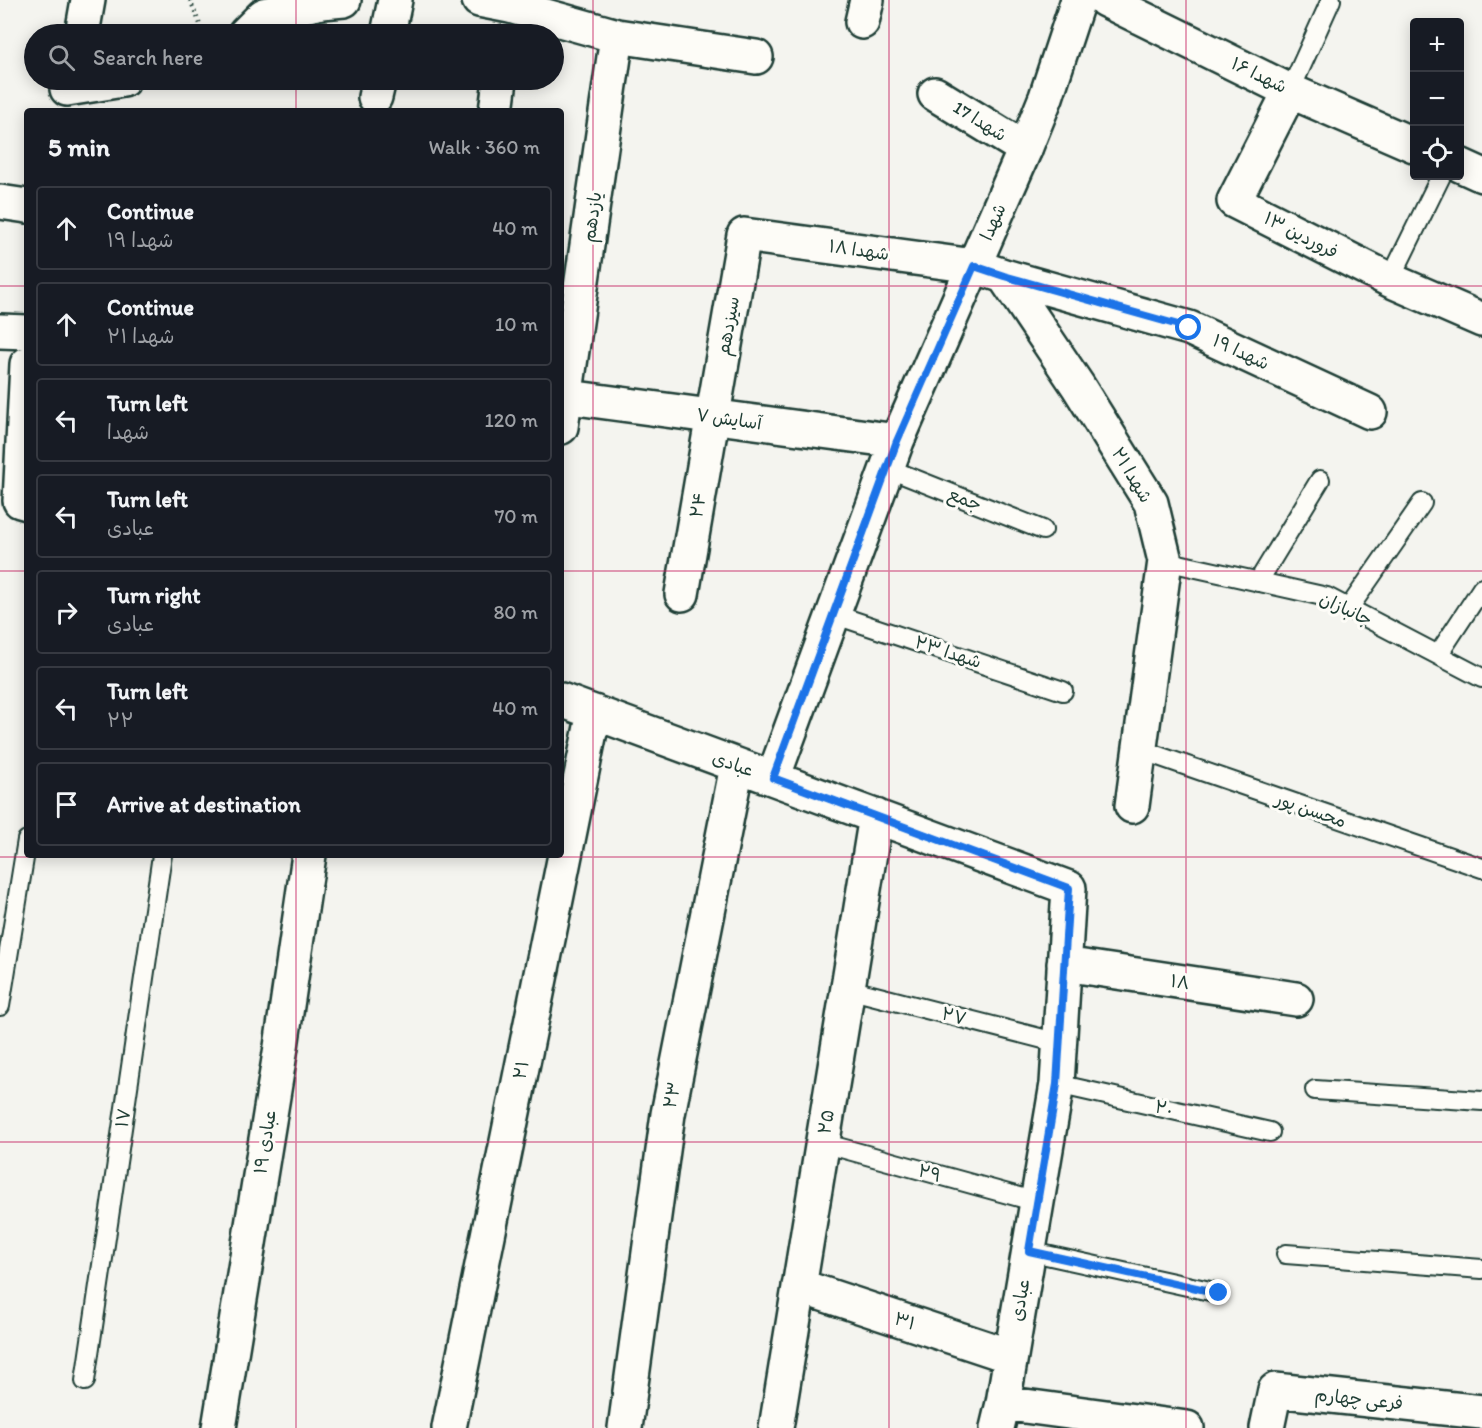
<!DOCTYPE html>
<html lang="en">
<head>
<meta charset="utf-8">
<style>
  :root { --surface:#171b24; --page:#20242c; --text:#f1f3f6; --muted:#9ea1a6; --line:#363941 }
  body { margin:0; font-family:Itim,"Playpen Sans Arabic",sans-serif; background:var(--page); color:var(--text) }
  .controls { position:absolute; right:18px; top:18px; display:grid; overflow:hidden; border-radius:6px; box-shadow:0 3px 15px #0003 }
  .controls button { width:54px; height:54px; display:grid; place-items:center; padding:0; border:0; border-bottom:2px solid var(--line); background:var(--surface); color:var(--text); font:30px sans-serif }
  .stop { position:absolute; width:18px; height:18px; margin:-14px; border:4px solid #1a73e8; border-radius:50%; background:#fff }
  .stop.end { background:#1a73e8; border-color:#fff; box-shadow:0 2px 6px #0008 }
  .list { margin:0; padding:0; list-style:none }
  h2 { display:flex; justify-content:space-between; align-items:center; height:78px; margin:0; padding:0 24px; font-size:26px }
  h2 small { font-size:20px; font-weight:400; color:var(--muted) }
  .list li { display:grid; grid-template-columns:39px 1fr auto; gap:18px; align-items:center; box-sizing:border-box; height:84px; margin:0 12px 12px; padding:0 12px; border:2px solid var(--line); border-radius:6px }
  .list b { display:block; font-size:22px; white-space:nowrap }
  .list p { margin:0; font-size:20px; white-space:nowrap; color:var(--muted) }
  .list em { font-size:20px; font-style:normal; color:var(--muted) }
  .icon { flex:none; width:33px; height:33px; fill:none; stroke:currentColor; stroke-width:2; stroke-linecap:round; stroke-linejoin:round }
  .map { position:relative; flex:none; width:1482px; height:1428px; overflow:hidden }
  .search { position:absolute; background:var(--surface); box-shadow:0 3px 15px #0003; left:24px; top:24px; width:540px; height:66px; display:flex; align-items:center; gap:15px; box-sizing:border-box; padding:0 21px; border-radius:33px; color:var(--muted); font-size:22px }
  .panel { position:absolute; background:var(--surface); box-shadow:0 3px 15px #0003; left:24px; top:108px; width:540px; height:750px; border-radius:6px }
  .map>svg:first-child { display:block }
  .lines { fill:none; stroke-linecap:round; stroke-linejoin:round }
  .lane-casing { stroke:#1f3d34; stroke-width:22 }
  .street-casing { stroke:#1f3d34; stroke-width:38 }
  .secondary-casing { stroke:#1f3d34; stroke-width:38 }
  .path { stroke:#1f3d34; stroke-width:4; stroke-dasharray:1.5 4.5; stroke-linecap:butt }
  .lane { stroke:#fdfcf7; stroke-width:18 }
  .street { stroke:#fdfcf7; stroke-width:33 }
  .secondary { stroke:#fdfcf7; stroke-width:33 }
  .route { stroke:#1a73e8; stroke-width:8 }
  .grid { fill:none; stroke:#c2185b; stroke-width:1.5; stroke-opacity:0.55 }
  .labels { text-anchor:middle; dominant-baseline:central; stroke-width:6; stroke-linejoin:round; paint-order:stroke }
  .street-label { font-size:18px; fill:#1f3d34; stroke:#fdfcf7 }
</style>
</head>
<body>
<div class="map">
<svg width="1482" height="1428" viewBox="0 0 1482 1428">
  <rect width="100%" height="100%" fill="#f4f4ef"/>
  <filter id="ink" filterUnits="userSpaceOnUse"><feTurbulence type="fractalNoise" baseFrequency=".0167" numOctaves="2"/><feDisplacementMap in="SourceGraphic" scale="12" xChannelSelector="R" yChannelSelector="G"/><feConvolveMatrix kernelMatrix="1 2 1 2 8 2 1 2 1" color-interpolation-filters="sRGB"/></filter>
  <g filter="url(#ink)">
    <g class="lines">
      <!-- lane casing -->
      <g class="lane-casing">
        <path id="lane" d="M1290 91 1331 0
          M1390 280 1441 176
          M887 468 1043 530
          M1165 561 1327 597 1482 678
          M1258 582 1320 480
          M1349 608 1422 503
          M833 614 1063 691
          M1438 655 1482 588
          M1141 750 1482 868
          M848 989 1059 1043
          M0 1006 27 840
          M1057 1084 1270 1132
          M1315 1090 1482 1101
          M823 1143 1037 1202
          M1028 1251 1219 1293
          M1286 1254 1482 1269
          M85 1381 162 855"/>
      </g>
      <!-- street casing -->
      <g class="street-casing">
        <path id="street" d="M479 0 510 6 617 36 756 57
          M1105 0 1290 91 1414 145
          M862 22 867 0
          M82 34 88 0
          M245 34 264 15 322 2 344 0
          M388 34 395 0
          M67 89 123 80
          M1290 91 1234 201 1390 280 1482 320
          M935 94 1025 149
          M375 97 379 80
          M496 111 500 80
          M1460 165 1482 175
          M0 202 27 206
          M1004 276 1189 328 1370 412
          M27 364 20 501 27 503
          M561 427 617 36
          M682 594 744 235 974 266 1004 276 1078 386 1151 503 1165 561 1132 806
          M561 700 1069 888 1057 1084 1003 1403 997 1428
          M1064 964 1296 999
          M799 1286 1010 1356
          M1003 1403 1187 1428
          M219 1428 281 1047 309 855
          M449 1428 594 712
          M625 1428 668 1114 737 766
          M776 1428 876 816
          M1267 1428 1275 1390 1482 1412"/>
      </g>
      <!-- secondary casing -->
      <g class="secondary-casing">
        <path id="secondary" d="M0 331 27 332
          M561 396 897 441
          M773 778 897 441 1025 149 1046 97 1078 0"/>
      </g>
      <!-- path -->
      <path class="path" d="M190 0 204 34"/>
      <!-- lane -->
      <use href="#lane" class="lane"/>
      <!-- street -->
      <use href="#street" class="street"/>
      <!-- secondary -->
      <use href="#secondary" class="secondary"/>
    </g>
  </g>
  <g class="lines" filter="url(#ink)">
    <!-- route -->
    <path class="route" d="M1189 328 1004 276 974 266 897 441 773 778 1069 888 1057 1084 1029 1251 1219 1293"/>
  </g>
  <!-- grid -->
  <path class="grid" d="M296 0V34M593 0V1428M889 0V1428M1186 0V1428M296 80V111M0 286H27M561 286H1482M0 571H27M561 571H1482M296 855V1428M0 857H1482M0 1142H1482"/>
  <g class="labels">
    <!-- street labels -->
    <g class="street-label">
      <text transform="translate(1259 75) rotate(26)">شهدا ۱۶</text>
      <text transform="translate(980 121) rotate(32)">شهدا 17</text>
      <text transform="translate(592 217) rotate(-82)">یازدهم</text>
      <text transform="translate(993 222) rotate(-66)">شهدا</text>
      <text transform="translate(1301 235) rotate(27)">فروردین ۱۳</text>
      <text transform="translate(859 250) rotate(8)">شهدا ۱۸</text>
      <text transform="translate(728 326) rotate(-80)">سیزدهم</text>
      <text transform="translate(1241 352) rotate(25)">شهدا ۱۹</text>
      <text transform="translate(729 419) rotate(8)">آسایش ۷</text>
      <text transform="translate(1132 475) rotate(59)">شهدا ۲۱</text>
      <text transform="translate(965 499) rotate(22)">جمع</text>
      <text transform="translate(698 505) rotate(-80)">۲۴</text>
      <text transform="translate(1346 609) rotate(25)">جانبازان</text>
      <text transform="translate(948 652) rotate(18)">شهدا ۲۳</text>
      <text transform="translate(733 764) rotate(20)">عبادی</text>
      <text transform="translate(1311 810) rotate(19)">محسن پور</text>
      <text transform="translate(1180 982) rotate(8)">۱۸</text>
      <text transform="translate(954 1016) rotate(14)">۲۷</text>
      <text transform="translate(521 1070) rotate(-79)">۲۱</text>
      <text transform="translate(672 1095) rotate(-79)">۲۳</text>
      <text transform="translate(1164 1108) rotate(13)">۲۰</text>
      <text transform="translate(123 1118) rotate(-82)">۱۷</text>
      <text transform="translate(826 1122) rotate(-81)">۲۵</text>
      <text transform="translate(265 1142) rotate(-81)">عبادی ۱۹</text>
      <text transform="translate(930 1173) rotate(15)">۲۹</text>
      <text transform="translate(1020 1300) rotate(-80)">عبادی</text>
      <text transform="translate(905 1321) rotate(18)">۳۱</text>
      <text transform="translate(1359 1399) rotate(6)">فرعی چهارم</text>
    </g>
  </g>
</svg>
<div class="controls">
<button>+</button>
<button>−</button>
<button><svg class="icon" aria-label="locate" viewBox="0 0 24 24"><circle cx="12" cy="12" r="6"/><path d="M12 2v4M12 18v4M2 12h4M18 12h4"/></svg></button>
</div>
<div class="stop" style="left:1189px;top:328px"></div>
<div class="stop end" style="left:1219px;top:1293px"></div>
<div class="search"><svg class="icon" aria-label="search" viewBox="0 0 24 24"><circle cx="10" cy="10" r="6"/><path d="M15 15l6 6"/></svg>Search here</div>
<section class="panel">
<h2>5 min<small>Walk · 360 m</small></h2>
<ul class="list">
<li><svg class="icon" aria-label="ahead" viewBox="0 0 24 24"><path d="M12 20V5M6 11l6-6 6 6"/></svg><div><b>Continue</b><p>شهدا ۱۹</p></div><em>40 m</em></li>
<li><svg class="icon" aria-label="ahead" viewBox="0 0 24 24"><path d="M12 20V5M6 11l6-6 6 6"/></svg><div><b>Continue</b><p>شهدا ۲۱</p></div><em>10 m</em></li>
<li><svg class="icon" aria-label="left" viewBox="0 0 24 24"><path d="M17 20v-9H6M10 6l-5 5 5 5"/></svg><div><b>Turn left</b><p>شهدا</p></div><em>120 m</em></li>
<li><svg class="icon" aria-label="left" viewBox="0 0 24 24"><path d="M17 20v-9H6M10 6l-5 5 5 5"/></svg><div><b>Turn left</b><p>عبادی</p></div><em>70 m</em></li>
<li><svg class="icon" aria-label="right" viewBox="0 0 24 24"><path d="M7 20v-9h11M14 6l5 5-5 5"/></svg><div><b>Turn right</b><p>عبادی</p></div><em>80 m</em></li>
<li><svg class="icon" aria-label="left" viewBox="0 0 24 24"><path d="M17 20v-9H6M10 6l-5 5 5 5"/></svg><div><b>Turn left</b><p>۲۲</p></div><em>40 m</em></li>
<li><svg class="icon" aria-label="arrive" viewBox="0 0 24 24"><path d="M6 21V4h12l-3 4 3 4H6"/></svg><div><b>Arrive at destination</b></div></li>
</ul>
</section>
</div>
</body>
</html>
